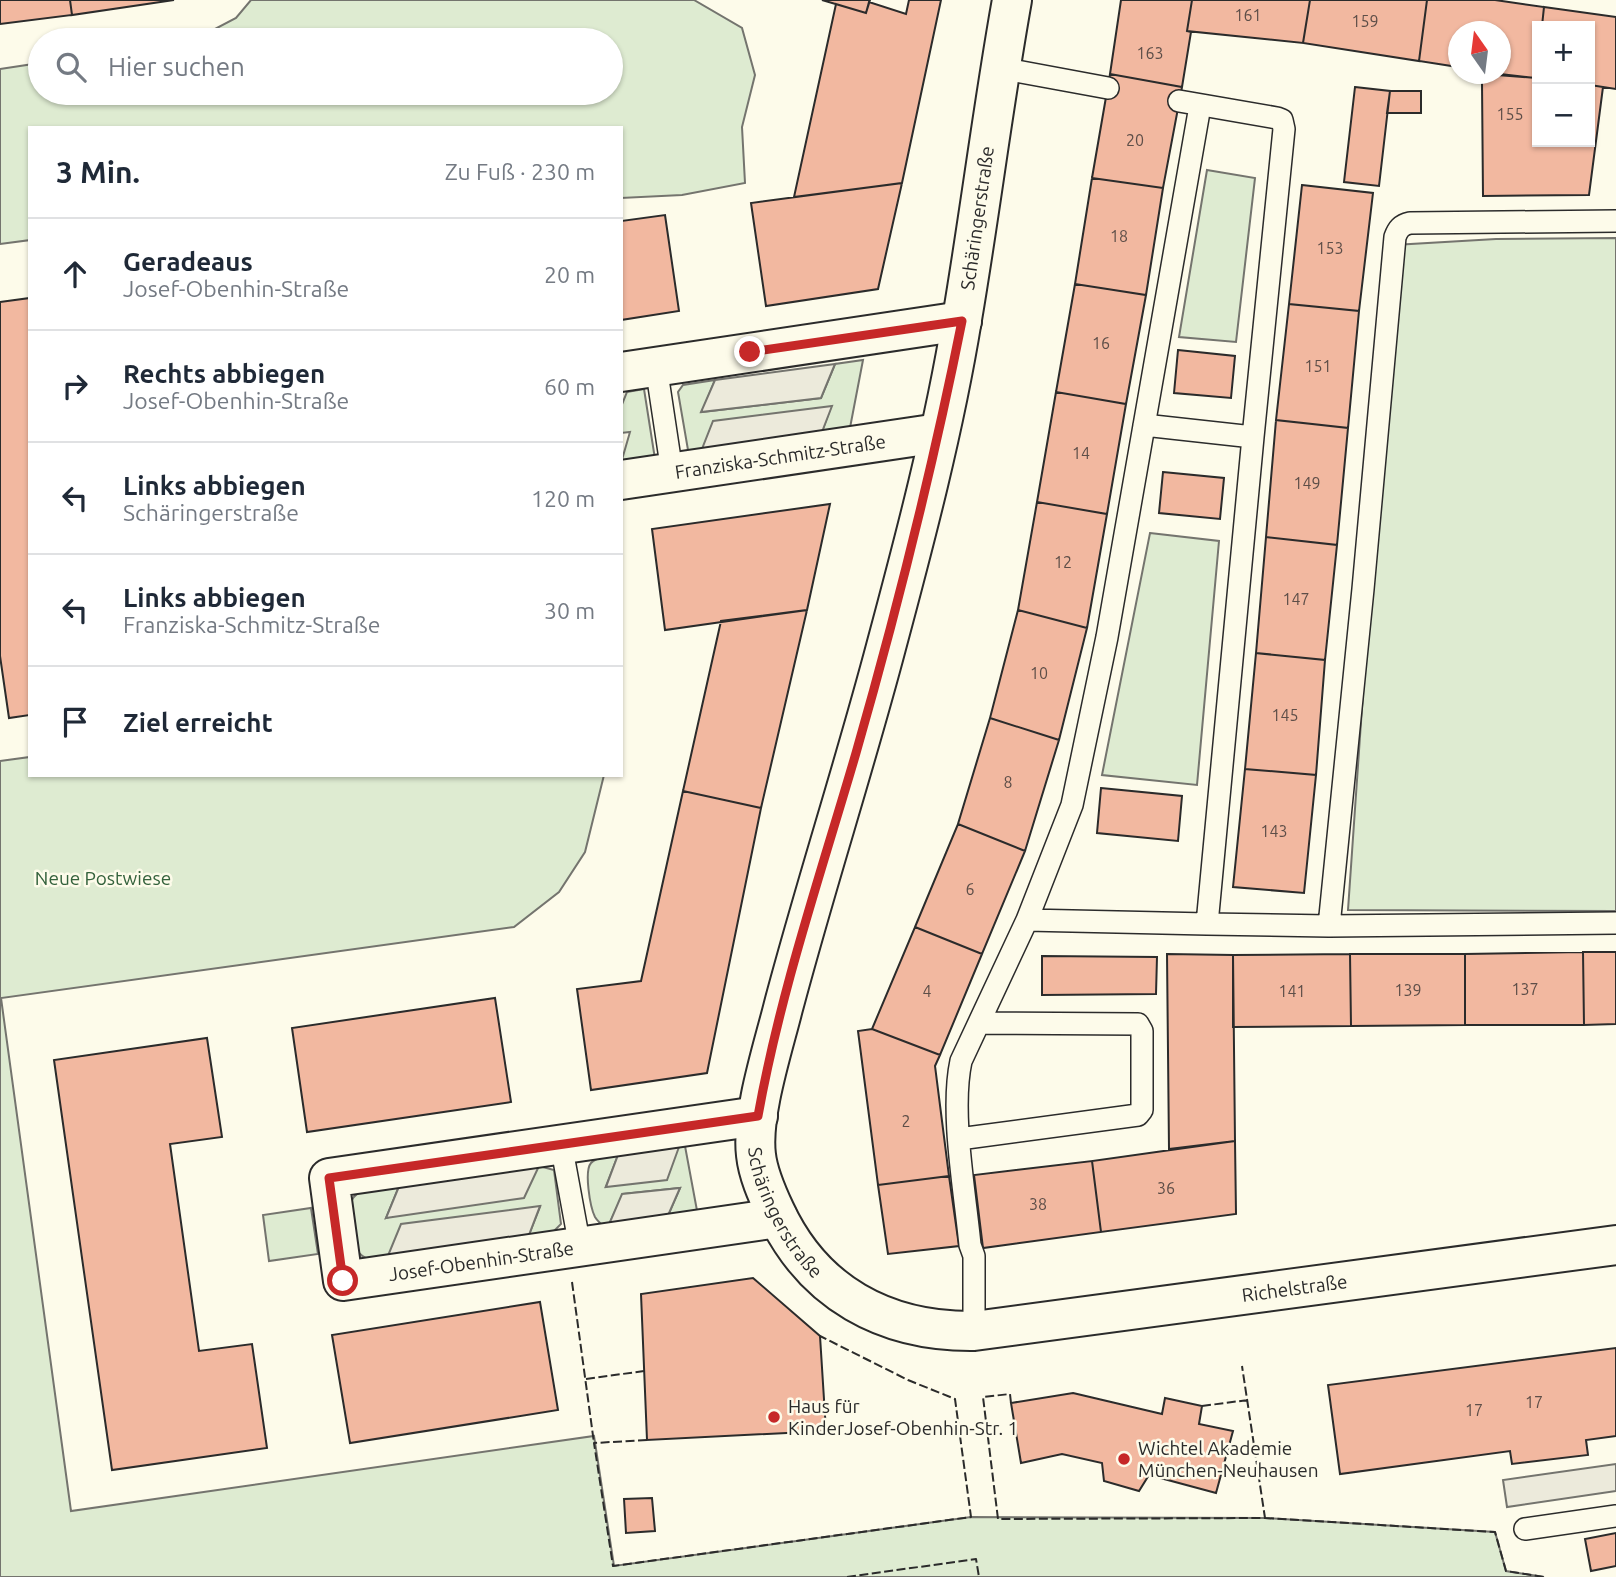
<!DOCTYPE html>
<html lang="de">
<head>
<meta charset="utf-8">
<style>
  :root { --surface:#fff; --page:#f2f2f3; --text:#1f2937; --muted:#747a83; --line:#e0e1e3 }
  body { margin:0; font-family:Ubuntu,sans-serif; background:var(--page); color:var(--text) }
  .controls { position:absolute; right:21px; top:21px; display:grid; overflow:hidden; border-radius:0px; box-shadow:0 2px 5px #0004 }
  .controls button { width:63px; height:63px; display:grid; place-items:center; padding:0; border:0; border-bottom:2px solid var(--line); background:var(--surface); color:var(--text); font:35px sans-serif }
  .compass { position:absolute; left:1448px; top:21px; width:63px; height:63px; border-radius:50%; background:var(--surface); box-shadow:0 2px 5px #0004; rotate:346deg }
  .stop { position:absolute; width:21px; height:21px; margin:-16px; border:5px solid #c62828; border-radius:50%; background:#fff }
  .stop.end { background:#c62828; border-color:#fff; box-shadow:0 2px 7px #0008 }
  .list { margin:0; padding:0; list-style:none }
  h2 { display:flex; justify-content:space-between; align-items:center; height:91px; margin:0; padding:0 28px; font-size:30px }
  h2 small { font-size:23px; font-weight:400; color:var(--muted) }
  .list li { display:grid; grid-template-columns:46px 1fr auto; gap:21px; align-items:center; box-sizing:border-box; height:112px; padding:0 28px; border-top:2px solid var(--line) }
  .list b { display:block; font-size:26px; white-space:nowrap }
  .list p { margin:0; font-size:23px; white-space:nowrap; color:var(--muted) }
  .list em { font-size:23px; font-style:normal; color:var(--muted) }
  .icon { flex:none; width:38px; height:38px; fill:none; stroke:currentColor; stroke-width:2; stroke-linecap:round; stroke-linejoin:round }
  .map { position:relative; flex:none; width:1616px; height:1577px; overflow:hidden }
  .search { position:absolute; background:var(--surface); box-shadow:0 2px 5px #0004; left:28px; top:28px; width:595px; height:77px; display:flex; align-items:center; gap:18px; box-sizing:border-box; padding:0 24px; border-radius:38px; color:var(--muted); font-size:26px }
  .panel { position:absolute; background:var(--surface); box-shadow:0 2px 5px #0004; left:28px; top:126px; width:595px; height:651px; border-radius:0px }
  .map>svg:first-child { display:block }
  .green { fill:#deebd1; stroke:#74746e; stroke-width:2 }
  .parking { fill:#eceadb; stroke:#74746e; stroke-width:2 }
  .building { fill:#f2b8a0; stroke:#2b2b2b; stroke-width:2 }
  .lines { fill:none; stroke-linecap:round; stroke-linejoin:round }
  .lane-casing { stroke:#2b2b2b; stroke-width:24 }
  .street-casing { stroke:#2b2b2b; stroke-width:42 }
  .lane { stroke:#fdfbea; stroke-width:21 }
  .street { stroke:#fdfbea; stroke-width:38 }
  .fence { stroke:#2b2b2b; stroke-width:2; stroke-dasharray:9 3.5; stroke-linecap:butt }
  .route { stroke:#c62828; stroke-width:9 }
  .poi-dot { fill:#c62828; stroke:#fdfbea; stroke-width:2.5 }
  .labels { text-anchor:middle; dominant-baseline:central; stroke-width:5; stroke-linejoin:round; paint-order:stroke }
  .number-label { font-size:16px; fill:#5d4e48 }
  .street-label { font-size:19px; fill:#2b2b2b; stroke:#fdfbea }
  .park-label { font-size:19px; fill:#34623c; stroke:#fdfbea }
  .poi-label { font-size:19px; fill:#2b2b2b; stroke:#fdfbea; text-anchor:start }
</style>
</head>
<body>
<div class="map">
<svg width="1616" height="1577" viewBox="0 0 1616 1577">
  <rect width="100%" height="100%" fill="#fdfbea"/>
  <!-- green -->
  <path class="green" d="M251 0H694L742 28 755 75 742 127 745 183 682 195 621 198V128H30V240L0 244V69L40 63V93H611V40H187L196 39 236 18Z
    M1207 170 1255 178 1236 342 1179 337Z
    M1616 238V911L1348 910 1394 245 1496 239Z
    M863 360 849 433 820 437 831 407 700 454 688 450 678 392 683 385 715 380 702 412 821 398 835 364Z
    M644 389 655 459 621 463 630 432 621 433V407L627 392Z
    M1150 533 1219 541 1197 785 1102 775Z
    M30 757V775H604L585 852 559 892 514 927 1 998 71 1511 594 1436 614 1566 971 1517 1265 1518 1495 1532 1506 1571 1544 1577H0V761Z
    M685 1146 698 1216 666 1220 680 1188 623 1194 607 1229C602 1225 598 1222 595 1217 590 1207 584 1171 591 1163 598 1156 609 1156 618 1155L606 1186 679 1147Z
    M539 1166 554 1170 561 1224 550 1235 527 1240 540 1207 387 1258C382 1259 375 1261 371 1260 345 1254 338 1203 361 1191 371 1186 388 1186 400 1184L386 1218Z
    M311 1208 318 1254 269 1261 263 1215Z"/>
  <!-- parking -->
  <path class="parking" d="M835 364 821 398 701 412 715 380Z
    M832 406 820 437 700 454 713 421Z
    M679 1147 667 1180 606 1187 618 1155Z
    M539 1166 524 1198 386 1218 400 1184Z
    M680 1188 666 1220 607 1229 622 1194Z
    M540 1206 527 1240 387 1258 401 1224Z
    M1616 1464V1491L1507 1507 1503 1480Z"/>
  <!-- building -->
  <path class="building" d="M0 0H70L72 15 0 24Z
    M70 0H174L72 15Z
    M822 0H870L866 13Z
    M909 0H941L902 183 794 197 836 4 866 13 869 2 906 14Z
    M1121 0H1192L1187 31 1191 32 1182 87 1110 74Z
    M1192 0H1310L1303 43 1187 31Z
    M1310 0H1427L1419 61 1303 43Z
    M1427 0H1495L1544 7 1542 26H1537L1535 78 1500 74V32H1458V67L1419 61Z
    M1544 7 1616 17V89L1590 85V26H1542Z
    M1110 74 1182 87 1163 188 1092 178Z
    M1484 74 1537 78V142H1590V85L1603 87 1589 195 1483 196 1482 83Z
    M1355 87 1390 91 1379 186 1344 182Z
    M1390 91H1421V113H1387Z
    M1092 178 1163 188 1146 295 1075 284Z
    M902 183 878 289 766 306 751 203Z
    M1302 185 1373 193 1359 311 1289 304Z
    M665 215 679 311 621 320V221Z
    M1075 284 1146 295 1126 404 1056 392Z
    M30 298V715L9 718 0 656V302Z
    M1289 304 1359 311 1348 428 1276 420Z
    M1178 350 1235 356 1231 398 1174 393Z
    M1056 392 1126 404 1107 514 1037 502Z
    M1276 420 1348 428 1337 545 1266 537Z
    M1163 472 1224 478 1220 519 1159 513Z
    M1037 502 1107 514 1087 628 1018 610Z
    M830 504 807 610 665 630 652 529Z
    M1266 537 1337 545 1325 660 1256 653Z
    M807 610 761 808 683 791 721 621Z
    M1018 610 1087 628 1059 740 990 718Z
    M1256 653 1325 660 1316 775 1245 769Z
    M990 718 1059 740 1025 851 958 824Z
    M1245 769 1316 775 1304 893 1233 887Z
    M1101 788 1182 796 1178 841 1097 833Z
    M683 791 761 808 707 1073 591 1090 577 989 641 981Z
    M958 824 1025 851 982 954 915 927Z
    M915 927 982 954 940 1055 872 1029Z
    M1583 952H1616V1024L1584 1025Z
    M1583 952 1584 1025H1465V954Z
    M1167 954 1233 955 1235 1141 1169 1149Z
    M1350 954 1351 1026 1233 1027V955Z
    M1350 954H1465V1025L1351 1026Z
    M1042 956 1157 957 1156 994 1042 995Z
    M495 998 511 1102 307 1132 292 1028Z
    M872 1029 940 1055 935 1066 949 1176 878 1185 858 1031Z
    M207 1038 222 1137 170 1144 199 1351 252 1344 267 1448 112 1470 54 1060Z
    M1235 1141 1236 1214 1101 1232 1092 1161Z
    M1092 1161 1101 1232 983 1248 974 1175Z
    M949 1176 959 1246 888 1254 878 1185Z
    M753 1278 820 1336 826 1431 647 1440 641 1294Z
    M540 1302 558 1410 350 1443 332 1335Z
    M1616 1348V1436L1586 1440 1588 1455 1512 1464 1510 1451 1340 1474 1328 1385Z
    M1073 1393 1162 1414 1165 1398 1202 1406 1199 1424 1233 1431 1216 1493 1149 1475 1139 1491 1104 1481 1102 1463 1062 1454 1021 1463 1011 1403Z
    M652 1498 655 1531 626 1533 624 1499Z
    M1616 1533V1566L1591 1571 1585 1539Z"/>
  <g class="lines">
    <!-- lane casing -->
    <g class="lane-casing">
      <path id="lane" d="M1000 68 1108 88
        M1179 101 1277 118 1282 120 1284 129 1253 437 1207 924 1027 920 1072 805 1107 637 1200 106
        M1616 221 1410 223C1401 225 1398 229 1395 237L1363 589 1329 926 1616 923
        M656 366 672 472
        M1144 425 1253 437
        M1207 924 1329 926
        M959 1139 1138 1115 1142 1110V1031L1138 1024 980 1023
        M561 1144 580 1247
        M974 1331V1256L970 1245C965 1192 950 1112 961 1061L1027 920
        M1525 1529 1616 1516"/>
    </g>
    <!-- street casing -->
    <g class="street-casing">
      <g id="street">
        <path id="s1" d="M1012 0C993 106 980 213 962 319 944 429 915 539 886 647 854 768 815 887 783 1008 773 1048 751 1115 756 1155 758 1174 767 1194 775 1211 813 1293 885 1332 974 1331L1616 1245"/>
        <path d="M621 372 962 321"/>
        <path id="s2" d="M621 480 939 433"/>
        <path id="s3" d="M758 1116 329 1178 343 1281 778 1218"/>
      </g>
    </g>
    <!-- lane -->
    <use href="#lane" class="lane"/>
    <!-- street -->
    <use href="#street" class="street"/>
    <!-- fence -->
    <path class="fence" d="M572 1282 594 1443
      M586 1379 644 1371
      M1011 1403 1010 1394 983 1397 998 1519 1265 1518 1242 1366
      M1202 1406 1248 1400
      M647 1440 594 1443 613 1566 971 1517 955 1399 908 1380 820 1336
      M1265 1518 1495 1532 1506 1571 1544 1577
      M847 1577 976 1559 979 1577"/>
  </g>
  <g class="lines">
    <!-- route -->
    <path class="route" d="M343 1281 329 1178 758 1116C780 993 821 873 856 753 897 610 933 466 962 321L750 352"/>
  </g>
  <!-- markers -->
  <g class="poi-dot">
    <circle cx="774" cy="1417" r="7"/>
    <circle cx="1124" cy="1459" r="7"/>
  </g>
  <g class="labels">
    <!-- number labels -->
    <g class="number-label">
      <text x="1248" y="15">161</text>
      <text x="1365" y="21">159</text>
      <text x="1150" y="53">163</text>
      <text x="1510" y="114">155</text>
      <text x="1135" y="140">20</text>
      <text x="1119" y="236">18</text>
      <text x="1330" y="248">153</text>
      <text x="1101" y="343">16</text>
      <text x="1318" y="366">151</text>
      <text x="1081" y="453">14</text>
      <text x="1307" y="483">149</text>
      <text x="1063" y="562">12</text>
      <text x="1296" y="599">147</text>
      <text x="1039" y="673">10</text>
      <text x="1285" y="715">145</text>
      <text x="1008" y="782">8</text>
      <text x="1274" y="831">143</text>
      <text x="970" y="889">6</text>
      <text x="1525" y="989">137</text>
      <text x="1408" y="990">139</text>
      <text x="927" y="991">4</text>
      <text x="1292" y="991">141</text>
      <text x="906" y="1121">2</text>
      <text x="1166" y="1188">36</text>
      <text x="1038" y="1204">38</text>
      <text x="1534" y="1402">17</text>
      <text x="1474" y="1410">17</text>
    </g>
    <!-- street labels -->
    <g class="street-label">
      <text transform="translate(977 218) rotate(-82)">Schäringerstraße</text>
      <text stroke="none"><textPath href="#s2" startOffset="161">Franziska-Schmitz-Straße</textPath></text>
      <text stroke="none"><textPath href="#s1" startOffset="1250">Schäringerstraße</textPath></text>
      <text stroke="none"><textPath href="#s3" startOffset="677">Josef-Obenhin-Straße</textPath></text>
      <text stroke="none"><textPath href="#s1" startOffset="1815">Richelstraße</textPath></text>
    </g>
    <!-- park labels -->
    <g class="park-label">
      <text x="103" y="878">Neue Postwiese</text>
    </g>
    <!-- poi labels -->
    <g class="poi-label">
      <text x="788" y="1406">Haus für<tspan x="788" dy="22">KinderJosef-Obenhin-Str. 1</tspan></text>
      <text x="1138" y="1448">Wichtel Akademie<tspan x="1138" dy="22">München-Neuhausen</tspan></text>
    </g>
  </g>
</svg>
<div class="controls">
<button>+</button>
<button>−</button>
</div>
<svg class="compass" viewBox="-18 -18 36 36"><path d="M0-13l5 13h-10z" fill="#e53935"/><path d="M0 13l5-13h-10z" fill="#747a83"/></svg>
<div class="stop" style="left:343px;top:1281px"></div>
<div class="stop end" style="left:750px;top:352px"></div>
<div class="search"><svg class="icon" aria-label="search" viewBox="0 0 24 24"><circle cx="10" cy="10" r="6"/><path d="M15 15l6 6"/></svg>Hier suchen</div>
<section class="panel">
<h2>3 Min.<small>Zu Fuß · 230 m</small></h2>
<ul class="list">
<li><svg class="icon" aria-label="ahead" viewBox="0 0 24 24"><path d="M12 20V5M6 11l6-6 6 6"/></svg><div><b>Geradeaus</b><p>Josef-Obenhin-Straße</p></div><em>20 m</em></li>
<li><svg class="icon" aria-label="right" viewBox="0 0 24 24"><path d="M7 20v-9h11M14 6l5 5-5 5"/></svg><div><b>Rechts abbiegen</b><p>Josef-Obenhin-Straße</p></div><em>60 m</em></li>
<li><svg class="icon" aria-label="left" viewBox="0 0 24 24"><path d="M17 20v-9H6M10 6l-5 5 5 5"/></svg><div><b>Links abbiegen</b><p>Schäringerstraße</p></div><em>120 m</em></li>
<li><svg class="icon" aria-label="left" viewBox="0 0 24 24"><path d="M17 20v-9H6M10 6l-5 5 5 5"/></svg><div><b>Links abbiegen</b><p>Franziska-Schmitz-Straße</p></div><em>30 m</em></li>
<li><svg class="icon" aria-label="arrive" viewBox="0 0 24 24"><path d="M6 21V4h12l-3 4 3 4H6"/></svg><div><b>Ziel erreicht</b></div></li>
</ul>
</section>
</div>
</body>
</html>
